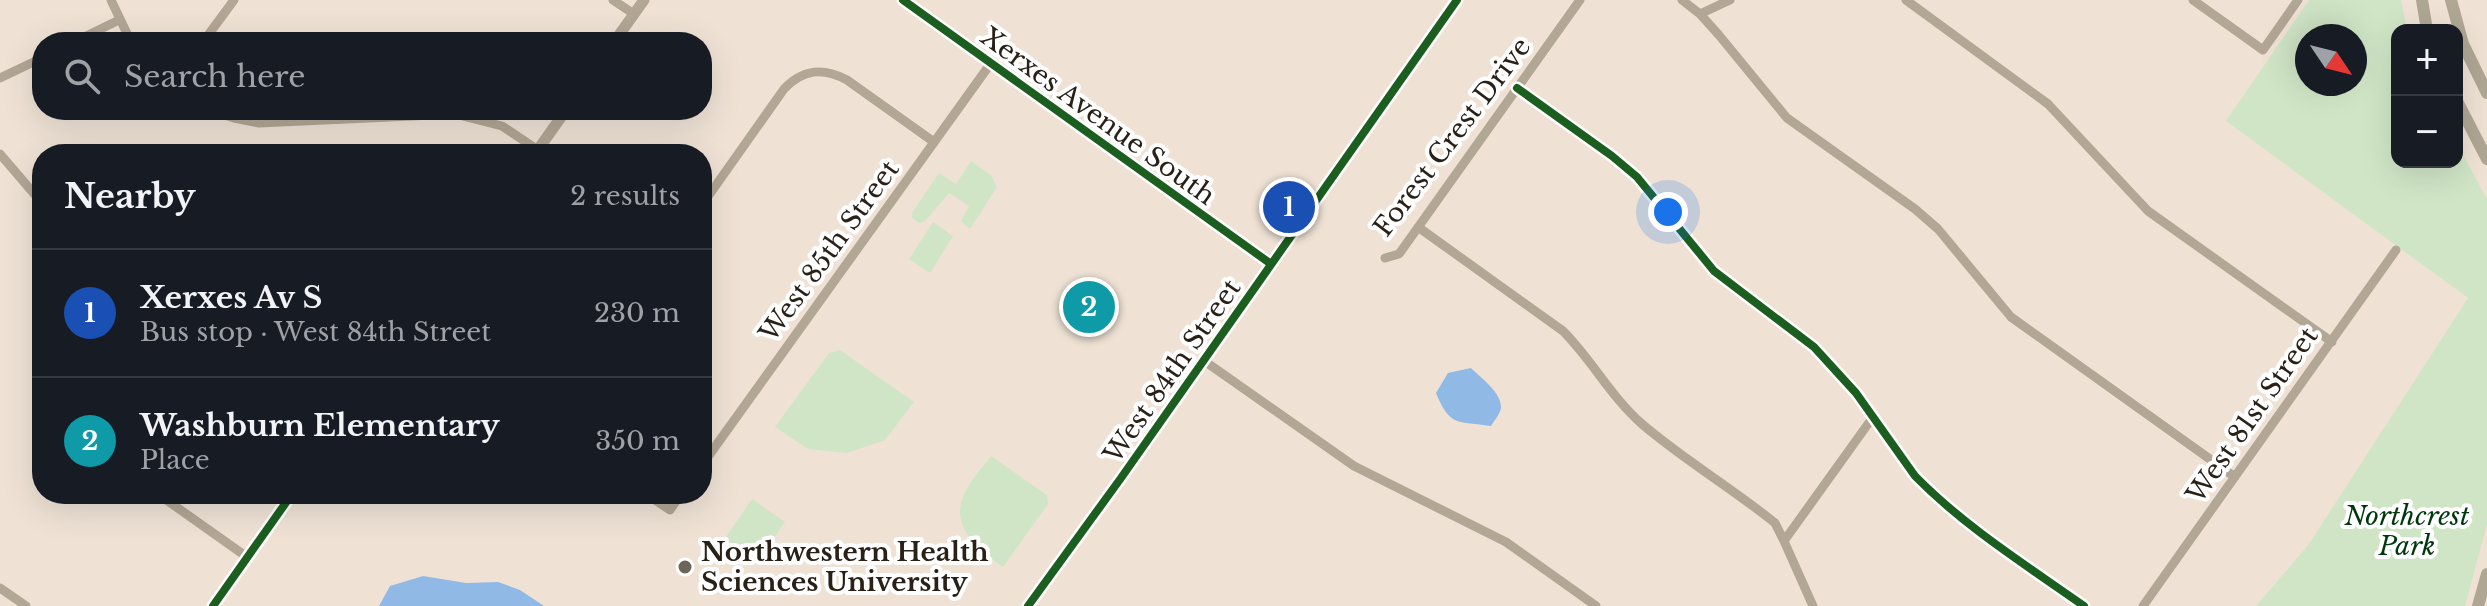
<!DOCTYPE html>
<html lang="en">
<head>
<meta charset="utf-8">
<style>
  :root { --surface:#171b24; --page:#20242c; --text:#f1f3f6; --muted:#9ea1a6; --line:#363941; --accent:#2563eb }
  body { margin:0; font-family:"Libre Baskerville",serif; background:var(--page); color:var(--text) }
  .controls { position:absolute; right:24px; top:24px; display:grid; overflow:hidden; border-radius:16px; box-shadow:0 8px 32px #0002 }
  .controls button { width:72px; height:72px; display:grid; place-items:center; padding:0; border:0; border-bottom:2px solid var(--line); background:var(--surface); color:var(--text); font:40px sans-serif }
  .compass { position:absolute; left:2295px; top:24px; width:72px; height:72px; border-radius:50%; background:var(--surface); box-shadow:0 8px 32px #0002; rotate:125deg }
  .you { position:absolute; left:1668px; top:212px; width:28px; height:28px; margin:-20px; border:6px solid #fff; border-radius:50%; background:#1a73e8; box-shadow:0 0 0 12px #1a73e833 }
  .badge { display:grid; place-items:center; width:52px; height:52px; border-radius:50%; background:var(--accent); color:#fff; font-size:26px; font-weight:700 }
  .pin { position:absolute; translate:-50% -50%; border:4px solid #fff; box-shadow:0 2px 8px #0006 }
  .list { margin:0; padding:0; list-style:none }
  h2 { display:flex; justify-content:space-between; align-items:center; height:104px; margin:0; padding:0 32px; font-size:34px }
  h2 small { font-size:26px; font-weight:400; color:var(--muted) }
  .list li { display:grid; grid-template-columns:52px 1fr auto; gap:24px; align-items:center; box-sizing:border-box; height:128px; padding:0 32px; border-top:2px solid var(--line) }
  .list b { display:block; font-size:30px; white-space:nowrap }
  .list p { margin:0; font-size:26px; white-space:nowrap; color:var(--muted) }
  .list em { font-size:26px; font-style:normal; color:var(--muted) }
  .icon { flex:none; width:44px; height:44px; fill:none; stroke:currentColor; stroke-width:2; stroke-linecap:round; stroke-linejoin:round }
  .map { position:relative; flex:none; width:2487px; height:606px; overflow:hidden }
  .search { position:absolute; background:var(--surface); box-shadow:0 8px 32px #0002; left:32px; top:32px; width:680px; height:88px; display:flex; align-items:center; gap:20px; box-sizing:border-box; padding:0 28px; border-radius:32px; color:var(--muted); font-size:30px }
  .panel { position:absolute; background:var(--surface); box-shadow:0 8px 32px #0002; left:32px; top:144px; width:680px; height:360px; border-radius:32px }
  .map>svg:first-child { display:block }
  .green { fill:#d0e5c6; fill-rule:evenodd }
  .water { fill:#90b9e6 }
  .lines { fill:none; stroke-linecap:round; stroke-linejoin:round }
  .minor { stroke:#b2a695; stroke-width:9 }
  .tertiary { stroke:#b2a695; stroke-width:11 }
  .secondary { stroke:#b0a694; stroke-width:12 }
  .cycleway-casing { stroke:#fff; stroke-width:13 }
  .cycleway { stroke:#1b5e20; stroke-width:8 }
  .poi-dot { fill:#6e655a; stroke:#fff; stroke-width:3 }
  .labels { text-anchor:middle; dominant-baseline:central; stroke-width:8; stroke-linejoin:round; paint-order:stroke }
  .street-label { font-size:26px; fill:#292118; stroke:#fff }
  .park-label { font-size:26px; font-style:italic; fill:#00380d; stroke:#fff }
  .poi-label { font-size:26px; font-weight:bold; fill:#292118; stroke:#fff; text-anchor:start }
</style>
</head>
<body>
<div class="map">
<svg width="2487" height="606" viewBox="0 0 2487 606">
  <rect width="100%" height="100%" fill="#efe2d5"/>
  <!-- green -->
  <path class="green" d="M2309 0H2401L2407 30H2397V162H2457V144L2487 199V524L2465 606H2256L2309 544 2468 298 2226 121ZM2307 36H2355V84H2307Z
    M971 161 991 175 997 187 970 229 961 221 969 206 949 193 925 221 919 223 912 218V213L939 173 956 184Z
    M933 222 953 236 930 273 909 259Z
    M840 350 914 402 885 440 847 453 808 449 775 427 829 353Z
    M991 456 1047 495 1048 504 1003 567C983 554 954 531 961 503 965 486 981 469 991 456Z
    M752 499 785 522 756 563 724 540Z"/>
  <!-- water -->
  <path class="water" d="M1471 368C1481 378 1501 392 1501 407 1501 413 1494 421 1491 426 1457 421 1450 427 1436 393L1448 373Z
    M423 576 466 583 498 582 520 590 544 606H379L390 586Z"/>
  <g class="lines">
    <!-- minor -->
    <path class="minor" d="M111 0 131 42
      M613 0 634 14
      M1682 0 1700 14 1718 34 1787 118 1915 209 1938 229 2011 317 2235 477
      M1906 0 2048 104 2148 211 2332 342
      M2193 0 2263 50 2298 0
      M1700 14 1730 0
      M74 42 119 20
      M203 42 234 0
      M0 78 42 58
      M1517 88 1612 156 1637 177 1714 271 1814 347 1856 393 1915 476C1965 527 2026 565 2084 606
      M209 110 234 118 259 123 455 114 502 126 538 150
      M0 154 42 203
      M702 205 784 89C803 69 823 67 847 80L934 142
      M1418 227 1563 331C1592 360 1611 397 1642 424 1684 460 1732 488 1775 523L1784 541
      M1385 258 1399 254 1580 0
      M1203 360 1354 466 1506 542 1596 606
      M702 465 991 63
      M158 494 247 557
      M646 494 670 510 681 494
      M0 588 26 606
      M1813 606 1784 541 1873 417
      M2143 606 2396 250"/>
    <!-- tertiary -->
    <path class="tertiary" d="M903 0 1271 264
      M614 42 644 0
      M535 154 566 110
      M213 606 292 494
      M1028 606 1121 478 1457 0"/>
    <!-- secondary -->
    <path class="secondary" d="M2422 0 2427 30
      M2451 0 2463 44 2487 93
      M2457 101 2487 159
      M2478 606 2487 574"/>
    <!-- cycleway casing -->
    <g class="cycleway-casing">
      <path id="cycleway" d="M903 0 1271 264
        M1517 88 1612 156 1637 177 1714 271 1814 347 1856 393 1915 476C1965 527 2026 565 2084 606
        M213 606 292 494
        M1028 606 1121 478 1457 0"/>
    </g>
    <!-- cycleway -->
    <use href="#cycleway" class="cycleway"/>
  </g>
  <!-- markers -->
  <circle class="poi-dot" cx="685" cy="567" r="8"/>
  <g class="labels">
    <!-- street labels -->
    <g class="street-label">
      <text transform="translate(1098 116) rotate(36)">Xerxes Avenue South</text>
      <text transform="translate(1452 137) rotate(-53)">Forest Crest Drive</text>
      <text transform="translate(829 251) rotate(-54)">West 85th Street</text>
      <text transform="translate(1172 371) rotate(-55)">West 84th Street</text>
      <text transform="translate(2252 415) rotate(-55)">West 81st Street</text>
    </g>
    <!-- park labels -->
    <g class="park-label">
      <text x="2407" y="516">Northcrest<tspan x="2407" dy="30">Park</tspan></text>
    </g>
    <!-- poi labels -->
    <g class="poi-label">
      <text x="701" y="552">Northwestern Health<tspan x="701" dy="30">Sciences University</tspan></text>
    </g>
  </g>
</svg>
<div class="controls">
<button>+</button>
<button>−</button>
</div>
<svg class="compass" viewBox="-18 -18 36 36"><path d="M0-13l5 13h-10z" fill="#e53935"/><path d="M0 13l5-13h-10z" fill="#9ea1a6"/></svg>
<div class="you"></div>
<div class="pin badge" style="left:1289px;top:207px;background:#1a4fb4">1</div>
<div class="pin badge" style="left:1089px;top:307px;background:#0f9aa8">2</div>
<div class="search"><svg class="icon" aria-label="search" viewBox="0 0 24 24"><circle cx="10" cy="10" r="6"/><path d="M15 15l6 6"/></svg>Search here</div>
<section class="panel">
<h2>Nearby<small>2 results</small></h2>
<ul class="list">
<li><span class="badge" style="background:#1a4fb4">1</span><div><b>Xerxes Av S</b><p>Bus stop · West 84th Street</p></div><em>230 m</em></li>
<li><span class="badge" style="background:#0f9aa8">2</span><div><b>Washburn Elementary</b><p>Place</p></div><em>350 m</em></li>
</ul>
</section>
</div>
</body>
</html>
